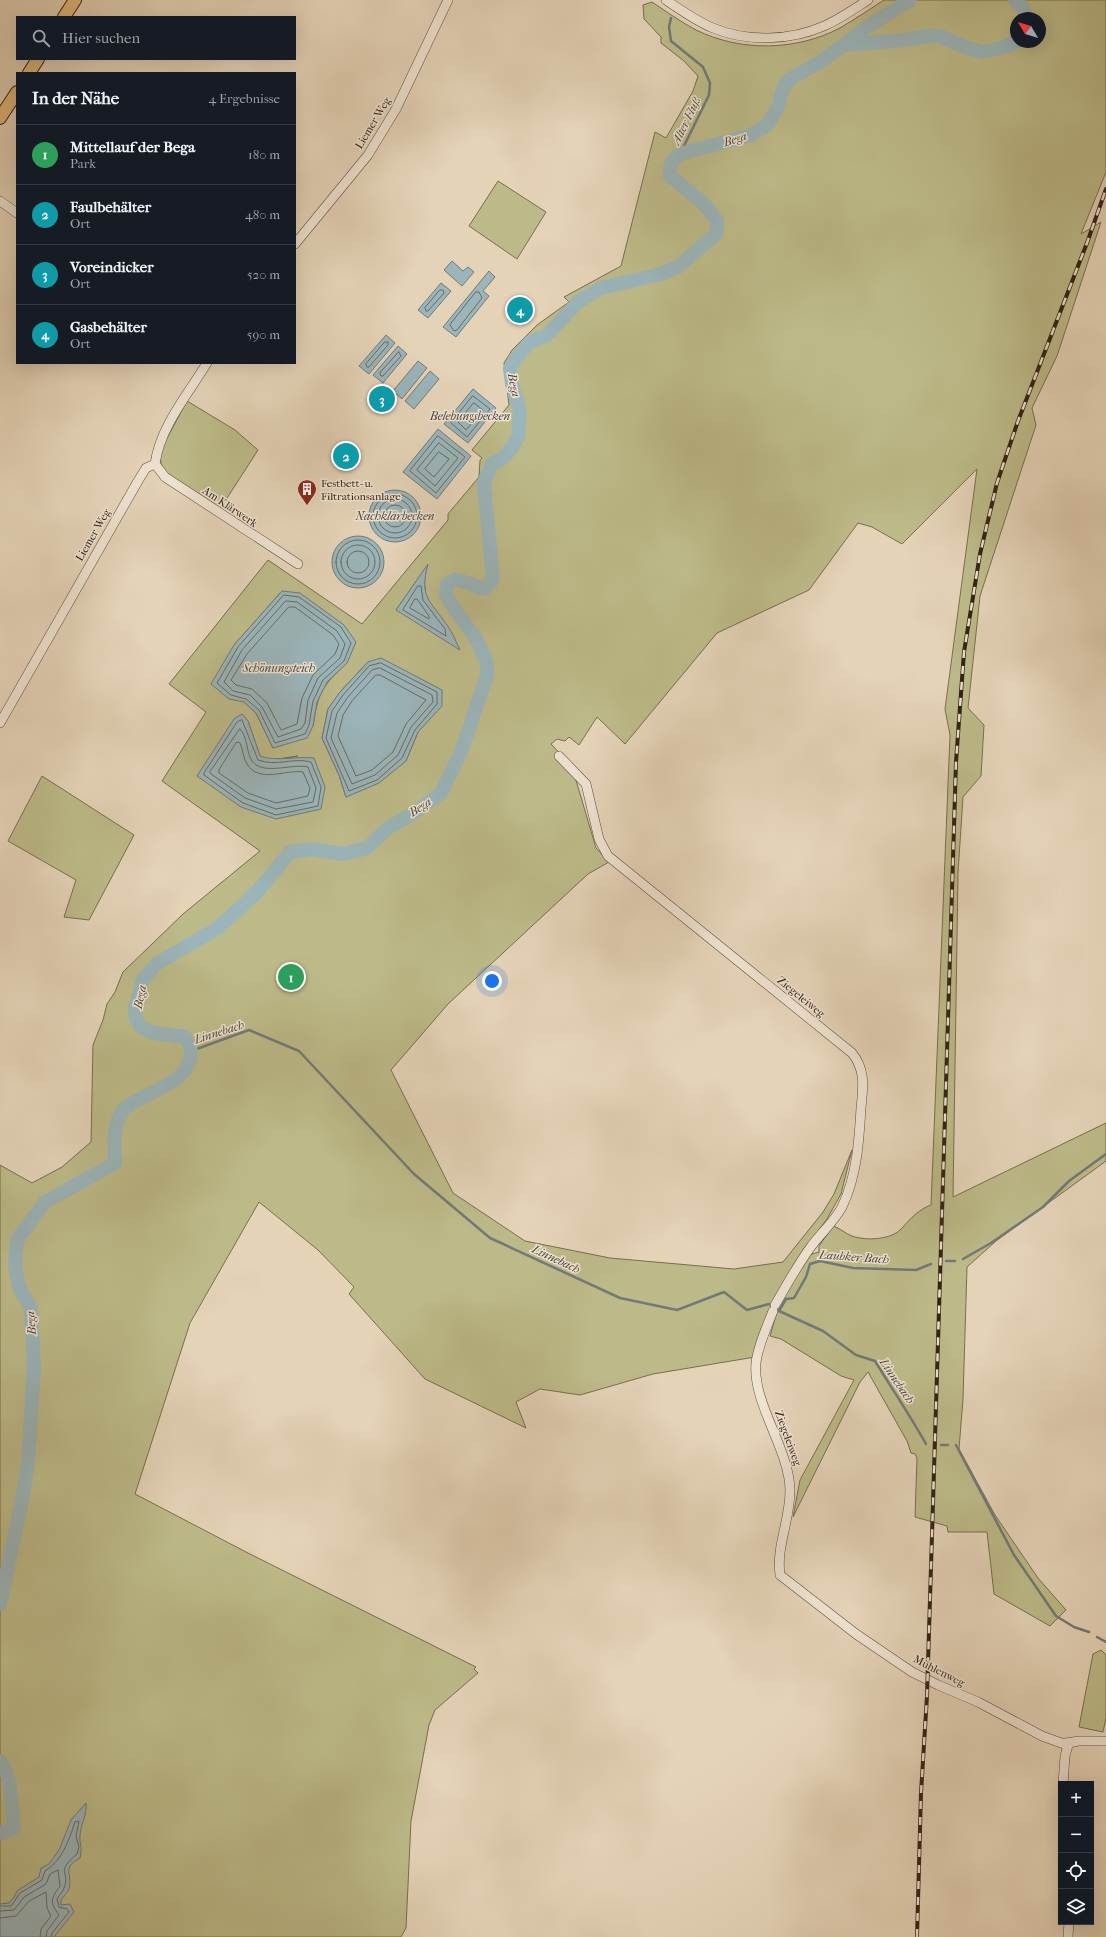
<!DOCTYPE html>
<html lang="de">
<head>
<meta charset="utf-8">
<style>
  :root { --surface:#171b24; --page:#242831; --text:#f1f3f6; --muted:#9ea1a6; --line:#363941; --accent:#ea580c }
  body { margin:0; font-family:"IM FELL French Canon",serif; background:var(--page); color:var(--text) }
  .controls { position:absolute; right:12px; bottom:12px; display:grid; overflow:hidden; border-radius:0px; box-shadow:0 4px 16px #0002 }
  .controls button { width:36px; height:36px; display:grid; place-items:center; padding:0; border:0; border-bottom:1px solid var(--line); background:var(--surface); color:var(--text); font:20px sans-serif }
  .compass { position:absolute; left:1010px; top:12px; width:36px; height:36px; border-radius:50%; background:var(--surface); box-shadow:0 4px 16px #0002; rotate:308deg }
  .you { position:absolute; left:492px; top:981px; width:14px; height:14px; margin:-10px; border:3px solid #fff; border-radius:50%; background:#1a73e8; box-shadow:0 0 0 6px #1a73e833 }
  .badge { display:grid; place-items:center; width:26px; height:26px; border-radius:50%; background:var(--accent); color:#fff; font-size:13px; font-weight:700 }
  .pin { position:absolute; translate:-50% -50%; border:2px solid #fff; box-shadow:0 1px 4px #0006 }
  .list { margin:0; padding:0; list-style:none }
  h2 { display:flex; justify-content:space-between; align-items:center; height:52px; margin:0; padding:0 16px; font-size:17px }
  h2 small { font-size:13px; font-weight:400; color:var(--muted) }
  .list li { display:grid; grid-template-columns:26px 1fr auto; gap:12px; align-items:center; box-sizing:border-box; height:60px; padding:0 16px; border-top:1px solid var(--line) }
  .list b { display:block; font-size:15px; white-space:nowrap }
  .list p { margin:0; font-size:13px; white-space:nowrap; color:var(--muted) }
  .list em { font-size:13px; font-style:normal; color:var(--muted) }
  .icon { flex:none; width:22px; height:22px; fill:none; stroke:currentColor; stroke-width:2; stroke-linecap:round; stroke-linejoin:round }
  .map { position:relative; flex:none; width:1106px; height:1937px; overflow:hidden }
  .search { position:absolute; background:var(--surface); box-shadow:0 4px 16px #0002; left:16px; top:16px; width:280px; height:44px; display:flex; align-items:center; gap:10px; box-sizing:border-box; padding:0 14px; border-radius:0px; color:var(--muted); font-size:15px }
  .panel { position:absolute; background:var(--surface); box-shadow:0 4px 16px #0002; left:16px; top:72px; width:280px; height:292px; border-radius:0px }
  .map>svg:first-child { display:block }
  .green { fill:#bdba89; stroke:#786e4e; fill-rule:evenodd }
  .water { fill:#9bb5ba; stroke:#717a78 }
  .lines { fill:none; stroke-linecap:round; stroke-linejoin:round }
  .shore { stroke:#666c67; stroke-width:1 }
  .stream { stroke:#717a78; stroke-width:2.5 }
  .river { stroke:#9bb5ba; stroke-width:14 }
  .minor-casing { stroke:#5f4e3d; stroke-width:10 }
  .major-casing { stroke:#322214; stroke-width:14 }
  .minor { stroke:#eee2d1; stroke-width:9 }
  .major { stroke:#e2ba7c; stroke-width:12 }
  .rail-casing { stroke:#322214; stroke-width:4 }
  .rail { stroke:#eee2d1; stroke-width:2.5; stroke-dasharray:8; stroke-linecap:butt }
  .labels { text-anchor:middle; dominant-baseline:central; stroke-width:3; stroke-linejoin:round; paint-order:stroke }
  .street-label { font-size:11px; fill:#322214; stroke:#eee2d1 }
  .poi-label { font-size:11px; fill:#322214; stroke:#eee2d1; text-anchor:start }
  .water-label { font-size:12px; font-style:italic; fill:#4c473e; stroke:#eee2d1 }
</style>
</head>
<body>
<div class="map">
<svg width="1106" height="1937" viewBox="0 0 1106 1937">
  <rect width="100%" height="100%" fill="#e5d3b8"/>
  <filter id="stains"><feTurbulence type="fractalNoise" baseFrequency=".005" numOctaves="4"/><feColorMatrix values="0 0 0 0 .2 0 0 0 0 .09 0 0 0 0 .02 0 0 0 .5 -.17"/></filter>
  <radialGradient id="worn" r=".72"><stop offset=".6" stop-color="#630" stop-opacity="0"/><stop offset="1" stop-color="#630" stop-opacity=".3"/></radialGradient>
  <!-- green -->
  <path class="green" d="M884 0H1106V172L1081 234 1101 222 1057 356 1032 408 1036 425 980 596 968 708 984 725 981 776 963 797 958 873 953 1197 1106 1123V1161L996 1241 967 1267 963 1399 959 1449 995 1515 1038 1578 1066 1610 1050 1626 994 1594 987 1532H948L947 1526 915 1517 917 1458 915 1454 911 1453 907 1441 868 1372 860 1382 793 1517 800 1480 854 1380 841 1376 781 1339 770 1336 776 1315 768 1311 755 1357 653 1374 580 1395 540 1389 516 1402 526 1428 425 1379 349 1294 354 1287 318 1250 259 1202 190 1323 135 1494 248 1553 476 1667 474 1669 478 1673 435 1710 429 1725 411 1821 406 1928 401 1937H0V1165L32 1183 62 1167 91 1142 93 1045 103 1020 107 1004 115 992 123 972 183 914 260 851 162 781 206 712 169 684 268 560 362 624 448 520V514L479 477 480 460 482 458 472 450 509 405 504 363 512 350 537 325 569 302 564 297 621 266 655 132 666 138 693 91 698 76 684 61 661 43V37L644 19 643 5 652 2C667 12 681 22 696 30 741 52 796 51 840 28 855 19 870 9 884 0ZM1016 18H1040V42H1016ZM977 469 945 709 950 735 931 1205C918 1210 911 1218 902 1228 892 1240 866 1241 852 1236 846 1234 840 1228 833 1226L819 1246V1252L798 1258 827 1219 841 1194 852 1150 834 1194 823 1212 783 1262 734 1269 610 1258 525 1241 453 1193 391 1070 448 1004 588 874 609 862 596 848 575 777 566 760 551 744 557 739 565 741 569 737 579 745 597 717 625 744 717 633 809 590 858 523 872 527 902 544ZM427 566 424 579 426 598 396 610ZM282 591 347 663C322 686 318 692 313 726L273 748 256 713 244 702 234 645ZM368 662 413 675 441 690 427 721 418 732 406 761 346 797 339 775 322 738 328 709 340 692ZM242 714 248 721 260 756 270 760 298 756 197 776Z
    M498 181 546 212 517 259 469 226Z
    M187 401 235 430 258 450 220 509 168 476 161 464 160 451Z
    M42 776 134 835 89 920 64 917 76 880 8 841Z
    M1101 1650 1106 1655V1718L1103 1732 1079 1727 1093 1654Z"/>
  <!-- water -->
  <path class="water" d="M452 261 463 271 468 267 474 272 462 286 444 270Z
    M489 271 495 277 483 291 489 296 456 337 443 327Z
    M441 283 451 291 428 318 418 310Z
    M386 335 395 343 369 374 359 366Z
    M398 346 407 354 383 383 373 375Z
    M418 361 427 368 402 399 393 391Z
    M430 371 439 379 414 409 405 401Z
    M473 389 496 408 468 443 444 424Z
    M438 429 471 456 437 499 403 472Z
    M369 516a26 26 0 1 1 52 0a26 26 0 1 1-52 0Z
    M332 562a26 26 0 1 1 52 0a26 26 0 1 1-52 0Z
    M428 564C419 598 430 600 447 625 453 633 456 642 460 650L396 610Z
    M282 591 300 593 344 625 356 642 347 663 327 682 317 702 313 726 307 738 273 748 256 713 244 702 229 699 211 684 234 645Z
    M381 658 442 690V706L418 732 406 761 379 783 346 797 339 775 322 738 328 709 340 692 368 662Z
    M242 714 248 721 260 756C276 762 296 756 314 758L325 787 321 809 276 819 241 807 197 776 234 719Z
    M86 1803C87 1816 81 1823 80 1835 79 1845 83 1845 80 1858 61 1868 73 1874 69 1889 68 1892 63 1897 61 1900V1905L70 1904 74 1912 54 1937H0V1904L9 1903 14 1897 17 1891 39 1877 41 1868 49 1864 59 1850 71 1820Z"/>
  <g class="lines">
    <!-- shore -->
    <path class="shore" d="M440 290H443L444 293 428 311H426L425 308Z
      M476 292H479L482 298 457 330 454 331 450 325Z
      M385 342H388V345L369 367H367L366 364Z
      M399 352 401 356 383 376H381L380 373Z
      M473 396 490 409 467 437 451 423Z
      M474 403 483 410 466 430 458 422Z
      M438 436 465 457 436 493 410 471Z
      M439 443 458 458 435 486 417 470Z
      M439 452 449 459 434 477 425 469Z
      M373 516a22 22 0 1 1 44 0a22 22 0 1 1-44 0Z
      M378 516a17 17 0 1 1 34 0a17 17 0 1 1-34 0Z
      M384 516a11 11 0 1 1 22 0a11 11 0 1 1-22 0Z
      M336 562a22 22 0 1 1 44 0a22 22 0 1 1-44 0Z
      M341 562a17 17 0 1 1 34 0a17 17 0 1 1-34 0Z
      M347 562a11 11 0 1 1 22 0a11 11 0 1 1-22 0Z
      M418 586H421L423 600 445 629 446 636 403 610Z
      M284 595 299 597 341 627 351 643 344 661 323 680 313 701 309 725 305 734 275 743 259 710 246 699 231 695 217 683 238 647Z
      M415 599H417L429 616V619L410 608Z
      M286 601 297 602 337 631 345 644 340 658 318 678 308 700 305 723 301 729 278 737 262 707 250 695 233 691 224 682 242 650Z
      M289 607H295L333 635 339 644 335 654 313 675 302 698 297 724 281 730 267 703 252 689 236 685 231 680 247 654Z
      M381 663 437 692V704L415 730 402 758 377 780 349 791 326 738 332 711 343 695 369 666Z
      M380 668 432 695 433 702 411 727 398 755 375 775 352 784 331 738 337 713 347 698 372 670Z
      M376 675H380L426 700 406 724 393 752 372 770 356 776 338 736 343 715 352 701Z
      M242 720 258 760C277 767 293 757 311 762L321 787 318 806 276 815 243 803 204 775V773L237 722Z
      M240 729C248 737 246 752 252 761 263 776 293 763 308 767L316 788 313 802 276 809 245 798 211 774 210 772Z
      M237 742 240 743C243 749 243 758 247 764 259 784 286 769 303 772L310 788 308 796 276 803 248 793 219 773V770Z
      M0 1906H11L20 1893 42 1880 45 1871C62 1861 69 1840 75 1822L79 1821 76 1836 79 1847 77 1854C54 1873 71 1871 64 1888 63 1892 59 1895 57 1899L59 1907 67 1909 69 1912 52 1933 51 1937
      M0 1911 14 1910 24 1897 46 1884 50 1874 58 1870 60 1886C50 1900 50 1902 59 1915L47 1931 46 1937
      M0 1918 16 1916 29 1901 46 1892 47 1908 51 1916 41 1929 40 1937"/>
    <!-- stream -->
    <path class="stream" d="M671 18 669 27 671 41 703 67 710 83 709 95 680 154
      M191 1051 249 1030 299 1051 414 1174 490 1238 620 1298 677 1310 724 1292 747 1310 769 1304 779 1311 823 1331 856 1355 875 1361C892 1389 910 1415 926 1444
      M963 1259 991 1243 1043 1207 1069 1181 1106 1154
      M946 1261H955
      M779 1311 786 1299 794 1298 806 1277 810 1264 820 1261 853 1268 916 1270 931 1264
      M941 1445H948
      M956 1445 1014 1555 1056 1616 1074 1627 1089 1632
      M1097 1637 1106 1642"/>
    <!-- river -->
    <path class="river" d="M1015 0 1022 7 1027 18
      M844 45 904 40 937 35 965 47 982 52 1004 47 1016 42
      M0 1604 21 1506 28 1462 34 1367 31 1308 19 1287 15 1266 17 1240 45 1202 115 1163C114 1143 112 1129 122 1112 124 1108 128 1106 131 1104 151 1090 191 1083 191 1051 191 1047 187 1041 185 1037L153 1033 141 1027 136 1019 135 1008 143 979 156 964 218 928 257 892 290 852 311 849 343 854 367 848 388 828 420 809 441 793 461 752 487 676V663L477 640 455 610 446 595 447 584 456 579 485 589 493 579 484 483 492 464 503 458 511 449 518 437 520 412 512 384 510 369 515 359 530 342 546 336 579 301 601 288 661 274 679 266 717 233V221L704 204 670 176C669 165 671 160 680 154L751 135 768 124 778 107 783 88 790 79 822 61 867 27 910 0
      M0 1761C12 1773 12 1812 14 1828L0 1834"/>
    <!-- minor casing -->
    <g class="minor-casing">
      <path id="minor" d="M666 0C681 10 696 21 713 28 747 42 790 41 824 26 840 19 854 9 868 0
        M0 201 17 213
        M295 244 368 155 396 109 448 0
        M155 464 165 477 298 564
        M155 464C160 427 188 394 207 363
        M0 723 138 481 146 468 155 464
        M559 756 586 784 599 839 608 856 852 1053C866 1070 863 1088 861 1108 859 1141 857 1176 842 1207 834 1222 820 1234 810 1248 797 1266 786 1286 775 1305
        M773 1311C767 1327 758 1345 756 1363 752 1403 790 1450 790 1491 790 1520 776 1547 780 1575L856 1634 912 1672 938 1685 978 1702 1042 1736 1064 1744 1078 1741H1106
        M1063 1784 1065 1756 1069 1742
        M1068 1937 1069 1922"/>
    </g>
    <!-- major casing -->
    <g class="major-casing">
      <path id="major" d="M64 17 75 0
        M29 73 38 59
        M0 118 17 92"/>
    </g>
    <!-- minor -->
    <use href="#minor" class="minor"/>
    <!-- major -->
    <use href="#major" class="major"/>
    <!-- rail casing -->
    <g class="rail-casing">
      <path id="rail" d="M917 1937 921 1793 927 1696 956 762 964 652 980 554 997 483 1018 421 1087 243 1106 189"/>
    </g>
    <!-- rail -->
    <use href="#rail" class="rail"/>
  </g>
  <!-- icons -->
  <defs>
    <g id="building-pin" transform="scale(1)"><path d="M0 17L-7.5 6A9.5 9.5 0 1 1 7.5 6Z" fill="#8f2418" stroke="#eee2d1"/><path d="M-4-6H4V6H1V3H-1V6H-4ZM-2.5-4.3h1.7v1.8h-1.7ZM.8-4.3h1.7v1.8H.8ZM-2.5-1h1.7V.8h-1.7ZM.8-1h1.7V.8H.8Z" fill="#fff"/></g>
  </defs>
  <g fill-rule="evenodd">
    <use href="#building-pin" x="307" y="489"/>
  </g>
  <g class="labels">
    <!-- street labels -->
    <g class="street-label">
      <text transform="translate(373 123) rotate(-59)">Liemer Weg</text>
      <text transform="translate(230 507) rotate(34)">Am Klärwerk</text>
      <text transform="translate(93 535) rotate(-60)">Liemer Weg</text>
      <text transform="translate(801 997) rotate(39)">Ziegeleiweg</text>
      <text transform="translate(788 1438) rotate(70)">Ziegeleiweg</text>
      <text transform="translate(939 1671) rotate(27)">Mühlenweg</text>
    </g>
    <!-- poi labels -->
    <g class="poi-label">
      <text x="321" y="483">Festbett- u.<tspan x="321" dy="13">Filtrationsanlage</tspan></text>
    </g>
    <!-- water labels -->
    <g class="water-label">
      <text transform="translate(686 121) rotate(-64)">Alter Fluß</text>
      <text transform="translate(735 139) rotate(-18)">Bega</text>
      <text transform="translate(514 385) rotate(79)">Bega</text>
      <text x="470" y="416">Belebungsbecken</text>
      <text x="395" y="516">Nachklärbecken</text>
      <text x="279" y="668">Schönungsteich</text>
      <text transform="translate(420 807) rotate(-34)">Bega</text>
      <text transform="translate(140 997) rotate(-78)">Bega</text>
      <text transform="translate(219 1032) rotate(-18)">Linnebach</text>
      <text transform="translate(854 1257) rotate(4)">Laubker Bach</text>
      <text transform="translate(556 1259) rotate(25)">Linnebach</text>
      <text transform="translate(31 1323) rotate(-95)">Bega</text>
      <text transform="translate(897 1381) rotate(56)">Linnebach</text>
    </g>
  </g>
  <rect width="100%" height="100%" filter="url(#stains)"/>
  <rect width="100%" height="100%" fill="url(#worn)"/>
</svg>
<div class="controls">
<button>+</button>
<button>−</button>
<button><svg class="icon" aria-label="locate" viewBox="0 0 24 24"><circle cx="12" cy="12" r="6"/><path d="M12 2v4M12 18v4M2 12h4M18 12h4"/></svg></button>
<button><svg class="icon" aria-label="layers" viewBox="0 0 24 24"><path d="M12 4l9 5-9 5-9-5zM3 14l9 5 9-5"/></svg></button>
</div>
<svg class="compass" viewBox="-18 -18 36 36"><path d="M0-13l5 13h-10z" fill="#e53935"/><path d="M0 13l5-13h-10z" fill="#9ea1a6"/></svg>
<div class="you"></div>
<div class="pin badge" style="left:291px;top:977px;background:#2e9e5b">1</div>
<div class="pin badge" style="left:346px;top:456px;background:#0f9aa8">2</div>
<div class="pin badge" style="left:382px;top:399px;background:#0f9aa8">3</div>
<div class="pin badge" style="left:520px;top:310px;background:#0f9aa8">4</div>
<div class="search"><svg class="icon" aria-label="search" viewBox="0 0 24 24"><circle cx="10" cy="10" r="6"/><path d="M15 15l6 6"/></svg>Hier suchen</div>
<section class="panel">
<h2>In der Nähe<small>4 Ergebnisse</small></h2>
<ul class="list">
<li><span class="badge" style="background:#2e9e5b">1</span><div><b>Mittellauf der Bega</b><p>Park</p></div><em>180 m</em></li>
<li><span class="badge" style="background:#0f9aa8">2</span><div><b>Faulbehälter</b><p>Ort</p></div><em>480 m</em></li>
<li><span class="badge" style="background:#0f9aa8">3</span><div><b>Voreindicker</b><p>Ort</p></div><em>520 m</em></li>
<li><span class="badge" style="background:#0f9aa8">4</span><div><b>Gasbehälter</b><p>Ort</p></div><em>590 m</em></li>
</ul>
</section>
</div>
</body>
</html>
